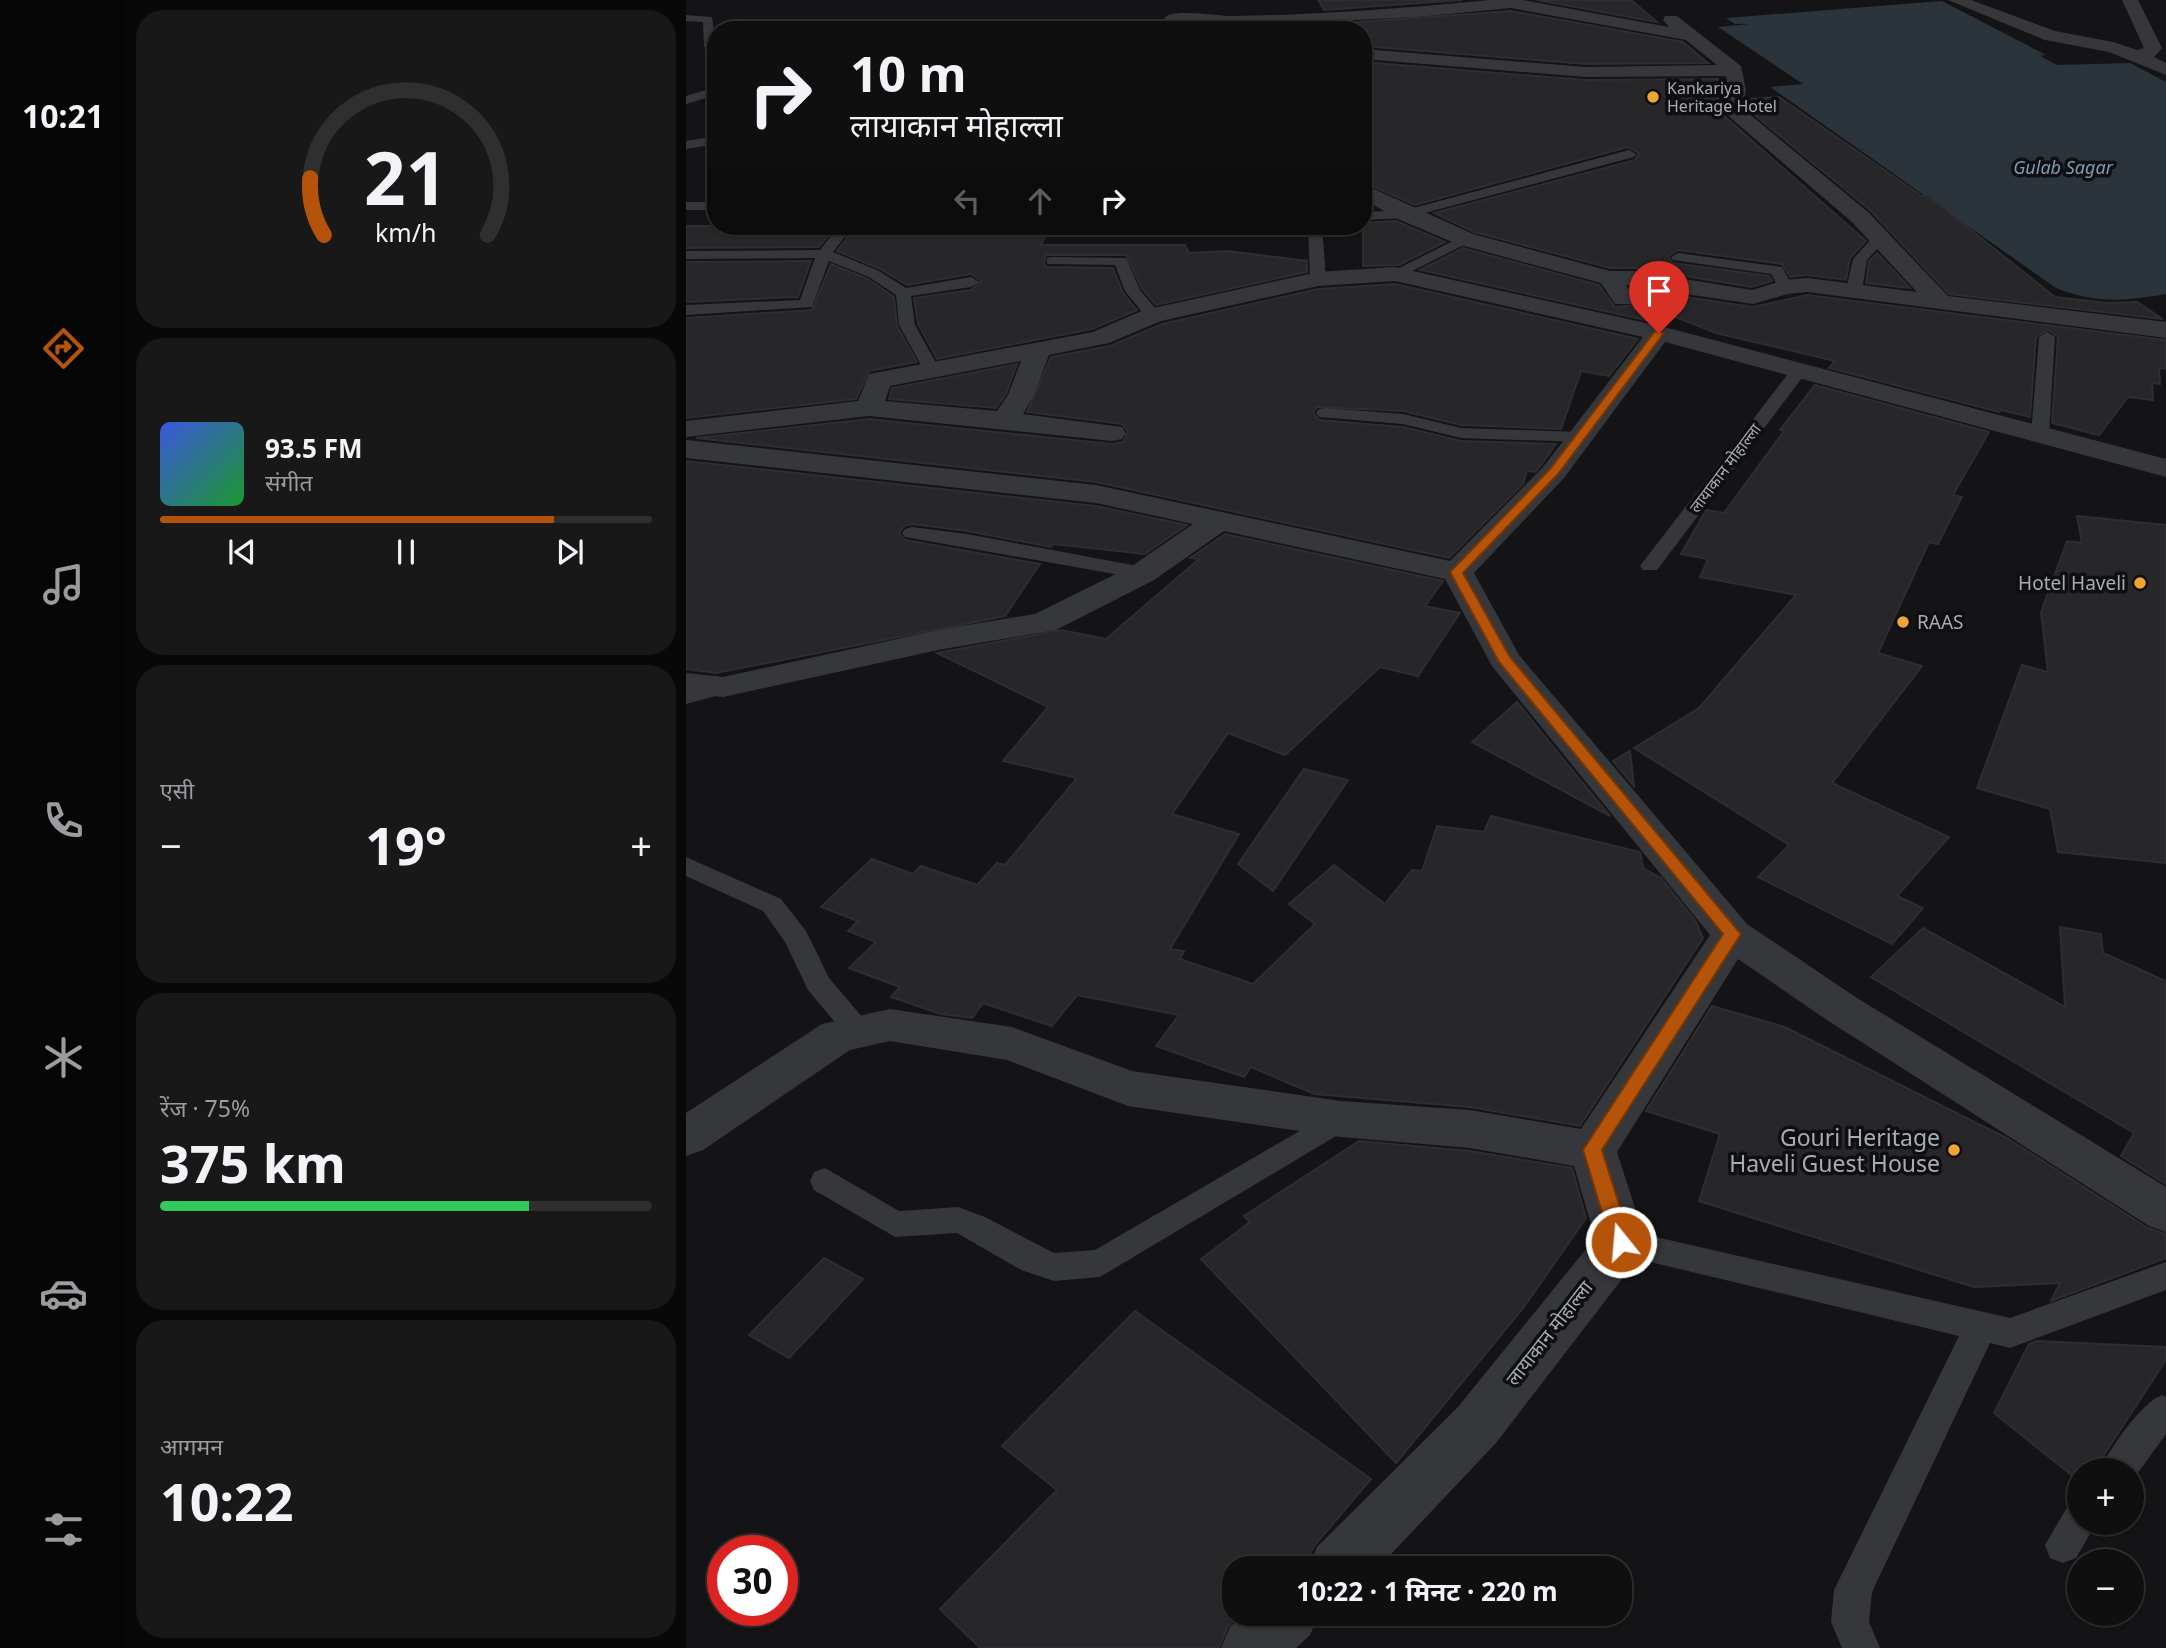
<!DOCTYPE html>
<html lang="hi">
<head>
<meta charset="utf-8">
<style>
	body { margin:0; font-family:"Noto Sans","Noto Sans Devanagari",sans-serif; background:#181819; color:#f1f3f6; height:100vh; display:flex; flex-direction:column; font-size:26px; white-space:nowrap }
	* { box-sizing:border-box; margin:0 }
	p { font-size:23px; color:#9b9c9f }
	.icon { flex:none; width:38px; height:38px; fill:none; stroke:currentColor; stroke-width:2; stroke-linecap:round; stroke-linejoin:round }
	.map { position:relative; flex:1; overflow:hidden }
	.side { display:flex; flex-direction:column; gap:10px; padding:10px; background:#080809; width:560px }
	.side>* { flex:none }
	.top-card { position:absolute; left:21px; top:21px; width:665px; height:214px; border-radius:28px; box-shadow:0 2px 5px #0004,0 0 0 2px #2f2f30; background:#0f0f10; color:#f1f3f6; overflow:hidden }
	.buttons { position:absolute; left:1381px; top:1458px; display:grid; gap:14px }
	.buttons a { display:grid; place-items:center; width:77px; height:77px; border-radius:50%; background:#0f0f10; box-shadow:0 2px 5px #0004,0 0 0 2px #2f2f30; font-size:35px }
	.speed { position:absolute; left:21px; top:1535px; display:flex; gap:14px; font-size:35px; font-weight:700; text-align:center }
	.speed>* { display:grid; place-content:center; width:91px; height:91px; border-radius:50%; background:#0f0f10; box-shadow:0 2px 5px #0004,0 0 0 2px #2f2f30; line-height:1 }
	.speed .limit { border:10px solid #d22; background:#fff; color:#111 }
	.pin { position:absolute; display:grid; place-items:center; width:60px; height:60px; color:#fff; margin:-72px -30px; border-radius:50% 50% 50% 0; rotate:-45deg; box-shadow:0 0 7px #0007 }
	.pin .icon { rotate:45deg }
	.me { position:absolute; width:77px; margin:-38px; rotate:343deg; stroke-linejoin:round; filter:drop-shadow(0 0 5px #0008) }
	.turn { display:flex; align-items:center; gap:24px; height:147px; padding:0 28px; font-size:32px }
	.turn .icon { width:91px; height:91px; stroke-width:2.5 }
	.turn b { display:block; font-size:49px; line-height:60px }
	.lanes { display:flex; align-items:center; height:66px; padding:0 28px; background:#0003; justify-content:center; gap:35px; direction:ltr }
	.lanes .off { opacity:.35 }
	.big { font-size:52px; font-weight:700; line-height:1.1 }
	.side .widget { flex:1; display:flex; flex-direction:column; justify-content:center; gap:10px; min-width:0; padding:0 24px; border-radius:28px; background:#181819 }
	.side .dial { align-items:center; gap:0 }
	.dial svg { height:182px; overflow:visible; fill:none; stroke:#2f2f30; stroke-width:7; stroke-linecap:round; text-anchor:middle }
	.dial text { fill:#f1f3f6; stroke:none }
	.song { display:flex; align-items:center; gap:21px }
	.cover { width:84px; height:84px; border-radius:10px; background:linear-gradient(135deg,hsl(230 70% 55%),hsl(130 70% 35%)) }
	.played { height:7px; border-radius:4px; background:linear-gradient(90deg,#b45309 80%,#2f2f30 80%) }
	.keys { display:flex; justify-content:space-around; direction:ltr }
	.heat { display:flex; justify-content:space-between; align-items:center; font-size:38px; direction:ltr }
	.charge { height:10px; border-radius:5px; background:linear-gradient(90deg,#34c759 75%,#2f2f30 0) }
	.trip { position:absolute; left:536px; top:1556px; width:410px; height:70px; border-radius:28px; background:#0f0f10; box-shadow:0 2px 5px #0004,0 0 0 2px #2f2f30; font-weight:700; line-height:70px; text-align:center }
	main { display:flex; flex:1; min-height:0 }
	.menu { display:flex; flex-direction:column; width:126px; justify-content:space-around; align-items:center; background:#060606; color:#9b9c9f }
	.menu .icon { width:49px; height:49px }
	.menu .on { color:#b45309 }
	.menu b { font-size:32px; color:#f1f3f6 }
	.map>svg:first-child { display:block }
	.water { fill:#2b343a }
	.building { fill:#27272a; stroke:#2e2e32; stroke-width:2 }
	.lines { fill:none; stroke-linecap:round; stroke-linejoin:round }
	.lane { fill:#35373b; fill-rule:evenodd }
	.street { fill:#35373b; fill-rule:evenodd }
	.route { fill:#b45309; stroke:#753606; stroke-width:2 }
	.poi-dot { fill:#f0a432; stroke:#0f0f11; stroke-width:2.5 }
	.labels { text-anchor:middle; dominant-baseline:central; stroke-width:7; stroke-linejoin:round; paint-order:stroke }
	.far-poi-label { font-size:16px; fill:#a6acb6; stroke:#0f0f11; text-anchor:start }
	.far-street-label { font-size:16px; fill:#a6acb6; stroke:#0f0f11 }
	.far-water-label { font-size:18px; font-style:italic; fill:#7d9cb1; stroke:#0f0f11 }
	.poi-label { font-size:19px; fill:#a6acb6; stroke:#0f0f11; text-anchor:end }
	.street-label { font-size:19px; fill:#a6acb6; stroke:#0f0f11 }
	.near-poi-label { font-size:23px; fill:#a6acb6; stroke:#0f0f11; text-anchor:end }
</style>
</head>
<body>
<main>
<nav class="menu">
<b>10:21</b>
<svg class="icon on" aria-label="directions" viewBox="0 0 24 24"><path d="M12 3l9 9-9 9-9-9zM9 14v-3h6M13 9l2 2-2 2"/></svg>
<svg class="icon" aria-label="music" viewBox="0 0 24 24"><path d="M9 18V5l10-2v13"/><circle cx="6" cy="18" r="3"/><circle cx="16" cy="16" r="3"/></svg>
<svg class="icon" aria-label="phone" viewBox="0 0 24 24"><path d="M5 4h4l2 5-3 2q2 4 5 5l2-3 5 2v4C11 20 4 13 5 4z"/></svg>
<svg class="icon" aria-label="climate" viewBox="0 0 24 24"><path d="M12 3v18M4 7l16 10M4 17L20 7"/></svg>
<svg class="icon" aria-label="car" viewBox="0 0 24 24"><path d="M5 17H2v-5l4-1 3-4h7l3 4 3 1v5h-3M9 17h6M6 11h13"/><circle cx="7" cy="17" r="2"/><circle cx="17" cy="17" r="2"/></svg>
<svg class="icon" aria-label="filters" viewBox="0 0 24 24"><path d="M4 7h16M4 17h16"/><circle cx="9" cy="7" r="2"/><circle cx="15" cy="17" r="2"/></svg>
</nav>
<section class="side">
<div class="widget dial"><svg viewBox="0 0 100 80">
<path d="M14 69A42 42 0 1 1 86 69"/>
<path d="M14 69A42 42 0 0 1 8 44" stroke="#b45309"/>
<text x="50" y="56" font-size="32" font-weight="700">21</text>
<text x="50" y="72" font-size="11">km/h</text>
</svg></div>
<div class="widget">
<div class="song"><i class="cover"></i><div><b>93.5 FM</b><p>संगीत</p></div></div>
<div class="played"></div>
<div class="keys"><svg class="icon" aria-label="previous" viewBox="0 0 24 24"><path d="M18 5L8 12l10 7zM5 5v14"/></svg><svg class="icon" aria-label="pause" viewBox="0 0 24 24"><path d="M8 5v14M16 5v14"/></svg><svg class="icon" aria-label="next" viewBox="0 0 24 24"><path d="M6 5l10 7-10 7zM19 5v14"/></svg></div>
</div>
<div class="widget"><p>एसी</p>
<div class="heat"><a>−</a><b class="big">19°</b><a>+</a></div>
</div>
<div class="widget"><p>रेंज · 75%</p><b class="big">375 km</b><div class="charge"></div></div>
<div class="widget"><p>आगमन</p><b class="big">10:22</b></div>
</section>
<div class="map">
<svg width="1480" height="1648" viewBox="0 0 1480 1648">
	<rect width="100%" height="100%" fill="#141416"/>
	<!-- water -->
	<path class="water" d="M1256,1L1360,55L1354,56L1371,65L1444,63L1480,82V294C1438,301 1411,304 1370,288L1084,87L1117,84L1032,27L1064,24H1049L1040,18Z"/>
	<!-- building -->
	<g class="building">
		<polygon points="632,0 776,0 638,10"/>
		<polygon points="851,0 945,0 971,22"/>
		<polygon points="825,11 997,42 1022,63 900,64 677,46 677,30 648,30 645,24"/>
		<polygon points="677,62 900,80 1032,79 1032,102 1036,101 1033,108 1037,115 1180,241 1164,258 1160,280 1121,275 1104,277 1096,264 992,250 982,256 987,263 1083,276 1086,281 1066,287 949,268 924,268 788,232 748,213 949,160 953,153 942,147 729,205 677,182"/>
		<polygon points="1093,97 1236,196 1242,196 1369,297 1421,303 1451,302 1477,319 1263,294 1184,210 1059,107 1061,99"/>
		<polygon points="710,221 759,242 713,265 677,266 677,223"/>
		<polygon points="0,226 150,226 133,247 0,248"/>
		<polygon points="170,226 363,226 355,245 499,245 503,253 541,251 621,261 621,272 470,305 456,289 440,255 360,255 358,264 361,267 427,268 437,293 451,310 406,329 251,359 232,324 228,298 285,290 295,281 285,274 221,285 194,269 151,251"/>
		<polygon points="777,248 913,285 929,307 949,305 952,297 946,289 1067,307 1121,295 1480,340 1480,369 1473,368 1474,384 1466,383 1467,400 1442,397 1413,435 1366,423 1372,337 1362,330 1350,337 1344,417 1315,410 1313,412 1143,368 1149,361 1030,333 977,312 968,322 734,270"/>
		<polygon points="1191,253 1224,288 1180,283 1183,261"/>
		<polygon points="125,261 112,297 0,302 0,262"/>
		<polygon points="145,264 182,279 208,297 211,326 231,362 183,371 170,399 0,418 0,318 126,310"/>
		<polygon points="709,284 952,339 923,376 895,371 875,429 775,425 717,411 631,407 627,413 633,420 717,427 775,441 870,444 856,464 849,472 841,471 837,484 763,558 410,482 10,438 183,419 426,444 437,442 442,432 436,424 341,412 365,357 424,346 476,324 632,289"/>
		<polygon points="331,364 320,394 310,408 203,399 206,388"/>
		<polygon points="1129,385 1303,432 1267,495 1276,497 1252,544 1243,542 1192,653 1236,666 1146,783 1263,837 1211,896 1237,908 1206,944 1072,877 1103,845 948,748 1013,708 1110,595 1014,577 1022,559 995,554 1020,510 1038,513 1098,431 1094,430"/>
		<polygon points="0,461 410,506 501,525 459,554 367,544 365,547 281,531 226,524 218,526 213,533 219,540 354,564 319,616 30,673 0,669"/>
		<polygon points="1391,516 1480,525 1480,863 1372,852 1364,809 1291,788 1336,665 1362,672 1355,612 1381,541 1396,543"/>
		<polygon points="539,534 757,581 739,606 774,613 732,676 694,667 599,755 542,733 486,814 553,834 484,949 498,951 494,959 567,984 629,924 603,904 648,865 699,904 726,870 736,871 751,826 798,832 805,816 954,852 957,868 975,878 1009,920 1017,938 894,1126 784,1107 628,1094 565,1067 558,1077 470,1046 493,1015 391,995 366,1026 297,1003 286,1018 255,1014 205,997 214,987 163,968 190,942 162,931 172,921 135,907 186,859 227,874 235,866 291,885 311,863 319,865 391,778 317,761 362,707 251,653 375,630 420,639 513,559 504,558"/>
		<polygon points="831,702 895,781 924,816 786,742"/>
		<polygon points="944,751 948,786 927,761"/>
		<polygon points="618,769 662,780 587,891 552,864"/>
		<polygon points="1374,927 1415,934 1417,953 1480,981 1480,1184 1435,1156 1448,1133 1185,977 1237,928 1379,1007"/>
		<polygon points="1026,1006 1099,1027 1321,1138 1462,1228 1480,1234 1480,1258 1365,1301 1374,1283 1288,1287 1013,1201 1034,1134 960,1111"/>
		<polygon points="673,1141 784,1151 886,1168 900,1218 838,1307 710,1463 515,1259 564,1222 558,1216"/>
		<polygon points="138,1258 177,1279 103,1358 63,1335"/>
		<polygon points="449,1311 685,1479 629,1545 615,1568 548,1568 548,1614 555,1614 542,1626 533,1648 294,1648 254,1609 371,1490 316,1446"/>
		<polygon points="1351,1341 1480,1347 1480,1360 1408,1470 1393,1470 1393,1481 1308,1413 1343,1344"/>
	</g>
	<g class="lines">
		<!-- lane -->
		<g class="lane">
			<polygon points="0,15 26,17 30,48 18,47 17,22 0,21"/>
			<polygon points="30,87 30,95 0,104 0,96"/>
			<polygon points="30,136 30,144 0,149 0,141"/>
			<polygon points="943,150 950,154 948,157 720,218 677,220 677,212 720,210"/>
			<rect x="0" y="202" width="30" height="8"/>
			<polygon points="153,226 167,226 147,252 193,271 220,288 285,277 293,282 285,287 225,296 229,325 254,370 252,374 240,374 213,325 210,295 183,277 143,261 126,307 0,315 0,305 114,300 129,258 0,259 0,251 134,250"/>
			<polygon points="622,226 636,226 640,279 632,284 624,279"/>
			<polygon points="1194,234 1201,238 1181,260 1176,290 1168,295 1163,293 1160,290 1167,259 1189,235"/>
			<polygon points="779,235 784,236 784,242 714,277 704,277 701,274"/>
			<polygon points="992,253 1096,267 1107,287 1104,290 1094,290 1085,274 987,260 985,257"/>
			<polygon points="366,257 440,258 454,290 475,315 473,318 461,318 439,291 429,265 361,264 361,258"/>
			<polygon points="1361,332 1369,337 1363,434 1354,439 1345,434 1353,337"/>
			<polygon points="1114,365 1122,370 971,570 957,570 954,566 957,562 1108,366"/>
			<polygon points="639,408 717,414 775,428 894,432 903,437 894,442 775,438 717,424 633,417 630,413 633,409"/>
			<polygon points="226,527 281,534 457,567 467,573 457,579 219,537 216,533 219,529"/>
			<polygon points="37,680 48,687 45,692 0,704 0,690"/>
			<polygon points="0,857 95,899 120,931 143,978 183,1025 187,1032 183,1039 173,1043 163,1039 122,990 99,942 77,911 0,876"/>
			<polygon points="655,1107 665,1111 670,1119 665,1127 414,1277 368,1281 335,1270 271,1233 209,1237 128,1190 124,1181 128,1172 139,1168 213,1211 272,1207 299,1217 368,1253 409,1250"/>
			<polygon points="935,1229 1324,1318 1480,1262 1480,1290 1324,1348 1304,1343 1186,1592 1183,1622 1194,1648 1156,1648 1145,1622 1148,1590 1273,1336 935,1255 924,1251 919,1242 924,1233"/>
			<path d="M1476,1395L1480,1397V1434L1446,1481V1470H1414C1424,1448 1455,1403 1476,1395Z"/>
			<polygon points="1393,1504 1393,1522 1411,1522 1390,1558 1377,1563 1364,1558 1359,1545 1380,1509"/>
		</g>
		<!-- street -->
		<g class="street">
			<path d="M805,0H836L983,27L977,20L979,16H991L1055,66L1060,90L1056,108L1182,212L1262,296L1480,322V338L1121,292L1102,294L1067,304L940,285L950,299L947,304H929L915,283L771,244L712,219L677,199V184L787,234L924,271H949L1066,290L1099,280L1121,278L1231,292L1166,222L1039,113L1036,109L1042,90L1040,76L900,77L677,59V49L900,67L1031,65L1000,40L825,8L731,17L544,26L486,23L478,18C487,8 530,16 546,16C632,15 719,8 805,0Z"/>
			<polygon points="1262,0 1285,0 1369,31 1427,42 1451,50 1458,48 1436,0 1452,0 1476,48 1468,57 1480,63 1480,75 1423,52 1359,40"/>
			<path d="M709,267L982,328L1480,459V477L979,342L878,478L788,573L833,655L1061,924L1171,998L1480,1187V1232L1463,1226L1141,1020L1052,959L931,1152L960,1242L953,1257L810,1443L692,1568H623L631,1547L772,1407L909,1238L888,1166L784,1148L655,1137L442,1106L321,1060L204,1041L164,1050L17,1150L0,1156V1113L136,1024L204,1009L326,1027L446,1071L655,1101L784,1110L895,1129L1024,935L806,666L759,579L538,531L468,580L370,630L257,649L37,697L0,693V673L37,677L257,629L349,614L446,566L507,524L410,503L0,458V440L410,485L764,561L858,466L957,337L709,281L632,286L475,321L423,343L363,355L348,395L337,414L436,427L440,433L436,439L426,441L183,416L0,437V421L172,401L183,374L407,332L458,310L632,272ZM335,361L322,395L311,411L199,401L204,386Z"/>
			<polygon points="558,1614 633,1614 624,1635 610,1648 535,1648 544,1627"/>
		</g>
	</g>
	<!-- route -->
	<polygon class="route" points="969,331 978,333 872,474 777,573 824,657 1055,934 916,1150 945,1242 942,1248 935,1251 928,1248 925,1242 897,1150 1037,934 813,662 764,572 864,469"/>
	<!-- markers -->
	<g class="poi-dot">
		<circle cx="967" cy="97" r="7"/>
		<circle cx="1454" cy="583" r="7"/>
		<circle cx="1217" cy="622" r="7"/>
		<circle cx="1268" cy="1150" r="7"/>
	</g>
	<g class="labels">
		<!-- far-poi labels -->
		<g class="far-poi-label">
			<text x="981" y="88">Kankariya<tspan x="981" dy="18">Heritage Hotel</tspan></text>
		</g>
		<!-- far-street labels -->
		<g class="far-street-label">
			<text transform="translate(1039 468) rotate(-53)">लायाकान मोहाल्ला</text>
		</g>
		<!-- far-water labels -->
		<g class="far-water-label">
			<text x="1377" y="167">Gulab Sagar</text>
		</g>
		<!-- poi labels -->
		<g class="poi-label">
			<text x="1440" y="583">Hotel Haveli</text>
			<text x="1231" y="622" text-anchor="start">RAAS</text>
		</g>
		<!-- street labels -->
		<g class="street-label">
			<text transform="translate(863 1333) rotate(-52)">लायाकान मोहाल्ला</text>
		</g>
		<!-- near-poi labels -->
		<g class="near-poi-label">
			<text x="1254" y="1137">Gouri Heritage<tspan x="1254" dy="26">Haveli Guest House</tspan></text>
		</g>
	</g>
</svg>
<div class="buttons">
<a>+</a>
<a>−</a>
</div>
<div class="speed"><div class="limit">30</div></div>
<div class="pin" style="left:973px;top:333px;background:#d93025"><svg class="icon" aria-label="arrive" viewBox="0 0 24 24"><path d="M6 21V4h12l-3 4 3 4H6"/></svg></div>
<svg class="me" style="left:935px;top:1242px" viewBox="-20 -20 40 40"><circle r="17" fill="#b45309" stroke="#fff" stroke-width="3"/><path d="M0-11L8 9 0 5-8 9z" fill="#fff"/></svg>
<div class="trip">10:22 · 1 मिनट · 220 m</div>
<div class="top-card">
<div class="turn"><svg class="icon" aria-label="right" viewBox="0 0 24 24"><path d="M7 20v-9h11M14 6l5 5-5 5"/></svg><div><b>10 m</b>लायाकान मोहाल्ला</div></div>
<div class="lanes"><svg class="icon off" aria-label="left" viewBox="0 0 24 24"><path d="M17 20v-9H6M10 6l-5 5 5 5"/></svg><svg class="icon off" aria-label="ahead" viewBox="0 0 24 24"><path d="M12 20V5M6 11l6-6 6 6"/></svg><svg class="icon" aria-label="right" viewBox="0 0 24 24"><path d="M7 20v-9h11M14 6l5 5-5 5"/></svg></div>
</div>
</div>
</main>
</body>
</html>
